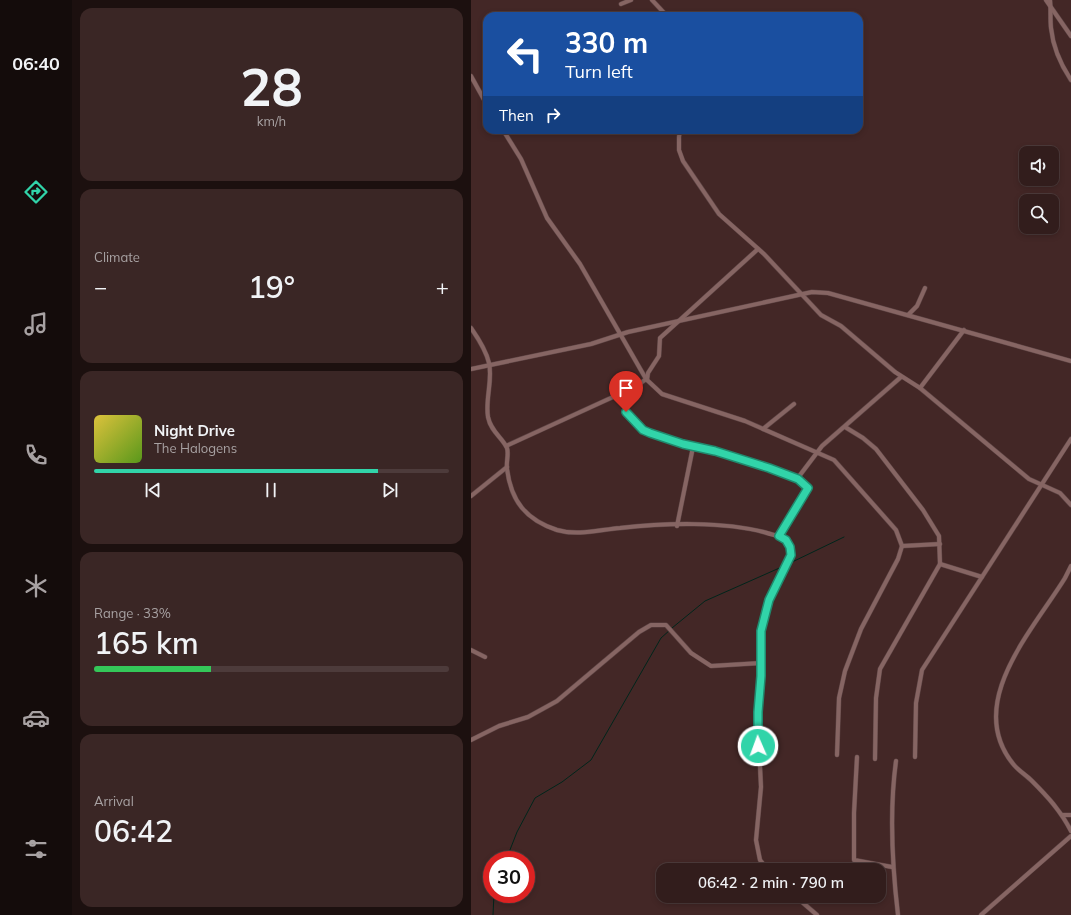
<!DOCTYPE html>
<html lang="en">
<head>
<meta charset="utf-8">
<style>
	body { margin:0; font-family:Mulish,sans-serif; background:#3a2625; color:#f1f3f6; height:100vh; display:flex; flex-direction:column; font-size:15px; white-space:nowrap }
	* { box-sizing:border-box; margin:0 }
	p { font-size:13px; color:#a8a2a3 }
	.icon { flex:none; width:22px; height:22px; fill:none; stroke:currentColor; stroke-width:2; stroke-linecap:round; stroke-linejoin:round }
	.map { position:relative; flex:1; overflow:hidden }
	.details { display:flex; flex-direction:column; gap:8px; padding:8px; background:#1c100f; width:399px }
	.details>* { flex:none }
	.top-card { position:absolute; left:12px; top:12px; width:380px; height:122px; border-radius:12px; box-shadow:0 2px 6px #0003,0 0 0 1px #4d3b3b; background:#1a4fa0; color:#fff; overflow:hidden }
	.tools { position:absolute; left:548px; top:146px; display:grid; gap:8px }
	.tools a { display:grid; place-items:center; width:40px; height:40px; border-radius:8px; background:#321d1c; box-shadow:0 2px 6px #0003,0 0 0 1px #4d3b3b; font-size:20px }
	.speed { position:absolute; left:12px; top:851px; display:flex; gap:8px; font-size:20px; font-weight:700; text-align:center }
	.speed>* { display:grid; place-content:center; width:52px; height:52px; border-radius:50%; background:#321d1c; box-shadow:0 2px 6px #0003,0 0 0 1px #4d3b3b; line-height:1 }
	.speed .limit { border:6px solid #d22; background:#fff; color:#111 }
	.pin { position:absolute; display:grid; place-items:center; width:34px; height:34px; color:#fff; margin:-41px -17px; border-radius:50% 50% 50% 0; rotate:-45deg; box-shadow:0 0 4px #0007 }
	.pin .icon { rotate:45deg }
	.me { position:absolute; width:44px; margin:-22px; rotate:358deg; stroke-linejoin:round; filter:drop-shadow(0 0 3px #0008) }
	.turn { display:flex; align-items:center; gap:14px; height:84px; padding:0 16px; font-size:18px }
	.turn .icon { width:52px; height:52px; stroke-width:2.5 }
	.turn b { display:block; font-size:28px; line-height:34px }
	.then { display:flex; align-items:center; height:38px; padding:0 16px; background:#0003; gap:8px; font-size:15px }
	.big { font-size:30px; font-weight:600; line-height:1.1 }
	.details .widget { flex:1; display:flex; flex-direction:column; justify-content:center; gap:6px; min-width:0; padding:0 14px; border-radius:12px; background:#3a2625 }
	.details .dial { align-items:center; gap:0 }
	.dial b { font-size:52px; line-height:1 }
	.song { display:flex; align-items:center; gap:12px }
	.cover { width:48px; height:48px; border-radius:6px; background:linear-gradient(135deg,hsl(50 70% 55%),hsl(90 70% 35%)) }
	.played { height:4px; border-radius:2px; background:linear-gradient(90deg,#31d4a9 80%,#4d3b3b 80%) }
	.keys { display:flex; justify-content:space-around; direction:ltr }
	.heat { display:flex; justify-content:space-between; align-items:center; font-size:22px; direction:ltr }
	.charge { height:6px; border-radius:3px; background:linear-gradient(90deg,#34c759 33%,#4d3b3b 0) }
	.trip { position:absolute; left:185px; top:863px; width:230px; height:40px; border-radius:12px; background:#321d1c; box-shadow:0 2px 6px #0003,0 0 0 1px #4d3b3b; font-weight:600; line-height:40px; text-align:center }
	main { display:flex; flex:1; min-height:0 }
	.tab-bar { display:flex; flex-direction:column; width:72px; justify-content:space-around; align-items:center; background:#140c0b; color:#a8a2a3 }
	.tab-bar .icon { width:28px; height:28px }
	.tab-bar .active { color:#31d4a9 }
	.tab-bar b { font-size:18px; color:#f1f3f6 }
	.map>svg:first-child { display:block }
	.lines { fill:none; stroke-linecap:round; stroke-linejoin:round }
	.stream { stroke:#00251b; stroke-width:1 }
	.minor-casing { stroke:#5e4545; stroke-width:5 }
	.minor { stroke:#866563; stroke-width:4 }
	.route-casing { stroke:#208a6e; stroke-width:10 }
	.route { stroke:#31d4a9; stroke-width:7 }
</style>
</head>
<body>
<main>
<nav class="tab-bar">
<b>06:40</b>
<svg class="icon active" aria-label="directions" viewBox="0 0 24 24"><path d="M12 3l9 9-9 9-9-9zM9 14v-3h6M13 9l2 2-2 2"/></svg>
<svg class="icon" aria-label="music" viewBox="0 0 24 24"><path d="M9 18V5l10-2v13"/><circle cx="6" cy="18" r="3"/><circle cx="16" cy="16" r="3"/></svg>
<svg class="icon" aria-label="phone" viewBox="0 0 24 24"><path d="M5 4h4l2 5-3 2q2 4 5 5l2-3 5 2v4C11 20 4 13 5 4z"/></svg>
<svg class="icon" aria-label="climate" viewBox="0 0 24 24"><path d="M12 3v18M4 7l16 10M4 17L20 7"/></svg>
<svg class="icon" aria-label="car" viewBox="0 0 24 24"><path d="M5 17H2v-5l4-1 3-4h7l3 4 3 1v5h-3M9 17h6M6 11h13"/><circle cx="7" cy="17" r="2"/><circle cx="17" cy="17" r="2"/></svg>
<svg class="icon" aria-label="filters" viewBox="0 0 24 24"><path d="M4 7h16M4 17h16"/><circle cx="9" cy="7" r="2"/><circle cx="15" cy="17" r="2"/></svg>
</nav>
<section class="details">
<div class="widget dial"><b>28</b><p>km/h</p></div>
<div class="widget"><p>Climate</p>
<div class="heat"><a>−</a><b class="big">19°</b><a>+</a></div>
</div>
<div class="widget">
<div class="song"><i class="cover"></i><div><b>Night Drive</b><p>The Halogens</p></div></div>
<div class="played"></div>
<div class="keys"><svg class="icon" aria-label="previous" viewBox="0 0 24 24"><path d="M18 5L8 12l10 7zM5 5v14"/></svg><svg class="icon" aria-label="pause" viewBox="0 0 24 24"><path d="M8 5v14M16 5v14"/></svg><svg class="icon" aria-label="next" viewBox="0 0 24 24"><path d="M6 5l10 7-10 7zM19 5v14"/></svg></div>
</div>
<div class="widget"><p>Range · 33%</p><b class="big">165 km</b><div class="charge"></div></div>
<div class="widget"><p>Arrival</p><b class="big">06:42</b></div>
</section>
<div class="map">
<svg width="600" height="915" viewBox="0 0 600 915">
	<rect width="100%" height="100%" fill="#432726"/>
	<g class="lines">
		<!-- stream -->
		<g class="stream">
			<polyline points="317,564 373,537"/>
			<polyline points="201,628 234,601 313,566"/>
			<polyline points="35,860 46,832 64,798 91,782 120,760 190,638 199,630"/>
			<polyline points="22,915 23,894"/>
		</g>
		<!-- minor casing -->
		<g class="minor-casing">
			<g id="minor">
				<polyline points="181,0 196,16"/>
				<polyline points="575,0 600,36"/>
				<path d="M579,0C580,9 579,19 580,28C582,47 590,65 600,80"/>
				<polyline points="150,4 160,0"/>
				<polyline points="0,76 16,105"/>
				<polyline points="32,130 50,159 76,218 109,264 175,379"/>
				<polyline points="209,130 208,137 208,150 212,161 248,214 293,254 350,315 370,326 424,372 449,388 558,479 589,493 600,505"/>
				<polyline points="437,315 446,306 454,288"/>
				<path d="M0,328C7,338 15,350 18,363C22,380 14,399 17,417C20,432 31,437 36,448C38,454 35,462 36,469C40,501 55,520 86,530C107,536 127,530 149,528C193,523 254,521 296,533C302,535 311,536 316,541C319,545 319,550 319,555L299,600L290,631V676L287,724L290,787L285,840L289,860L297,870"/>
				<polyline points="0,369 120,344 157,332 341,292 357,293 600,361"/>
				<polyline points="176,380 177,373 188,356 189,338 287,249"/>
				<polyline points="449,388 493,330"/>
				<polyline points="145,395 164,422 179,433 212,445 243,451 298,467 327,479"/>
				<polyline points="374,427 392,438 405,449 452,510 468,536 469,564 409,669 405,698 404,759"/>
				<polyline points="292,429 323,404"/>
				<polyline points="35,446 166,386 175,379 191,394 274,421 363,460 425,530 431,546 427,559 390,629 374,671 368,698 366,755"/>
				<polyline points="0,496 36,467"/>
				<polyline points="206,526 222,447"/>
				<polyline points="308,536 336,490 336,487 326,479 351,446 430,377"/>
				<polyline points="431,546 469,544"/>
				<polyline points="469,564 511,577"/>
				<path d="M600,566L594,578C562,630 492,704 543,765C548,771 555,775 561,781C576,796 590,811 600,831"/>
				<polyline points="0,650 14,657"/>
				<polyline points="0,740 28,726 57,717 86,701 168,632 180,625 195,625 220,653 240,666 290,663"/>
				<polyline points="386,757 383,813 383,860 421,867"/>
				<polyline points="444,757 445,703 451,670 600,439"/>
				<path d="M425,761C418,812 421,864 427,915"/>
				<polyline points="592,815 600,815"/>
				<polyline points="324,896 346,915"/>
				<polyline points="510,915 600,836"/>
			</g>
		</g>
		<!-- minor -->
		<use href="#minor" class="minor"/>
	</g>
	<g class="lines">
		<!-- route casing -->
		<g class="route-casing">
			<polyline id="route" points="155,412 172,430 179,433 212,444 244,451 298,468 327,479 337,488 308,536 315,540 319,547 320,555 298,600 290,631 290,676 287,712 287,746"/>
		</g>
		<!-- route -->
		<use href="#route" class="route"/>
	</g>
</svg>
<div class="tools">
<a><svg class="icon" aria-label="sound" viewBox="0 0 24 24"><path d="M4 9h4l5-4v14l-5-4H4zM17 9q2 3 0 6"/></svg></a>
<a><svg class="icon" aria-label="search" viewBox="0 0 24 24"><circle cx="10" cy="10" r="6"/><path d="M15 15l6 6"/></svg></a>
</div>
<div class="speed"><div class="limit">30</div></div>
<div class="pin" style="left:155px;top:412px;background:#d93025"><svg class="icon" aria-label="arrive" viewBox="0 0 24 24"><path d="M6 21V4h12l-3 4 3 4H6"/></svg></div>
<svg class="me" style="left:287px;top:746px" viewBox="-20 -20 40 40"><circle r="17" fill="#31d4a9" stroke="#fff" stroke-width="3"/><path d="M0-11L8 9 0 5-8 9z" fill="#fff"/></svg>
<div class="trip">06:42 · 2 min · 790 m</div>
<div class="top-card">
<div class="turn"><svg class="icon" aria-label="left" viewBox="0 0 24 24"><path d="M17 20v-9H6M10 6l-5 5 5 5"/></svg><div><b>330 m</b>Turn left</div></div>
<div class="then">Then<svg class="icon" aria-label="right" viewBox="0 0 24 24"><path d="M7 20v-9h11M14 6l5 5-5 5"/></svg></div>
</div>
</div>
</main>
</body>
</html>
